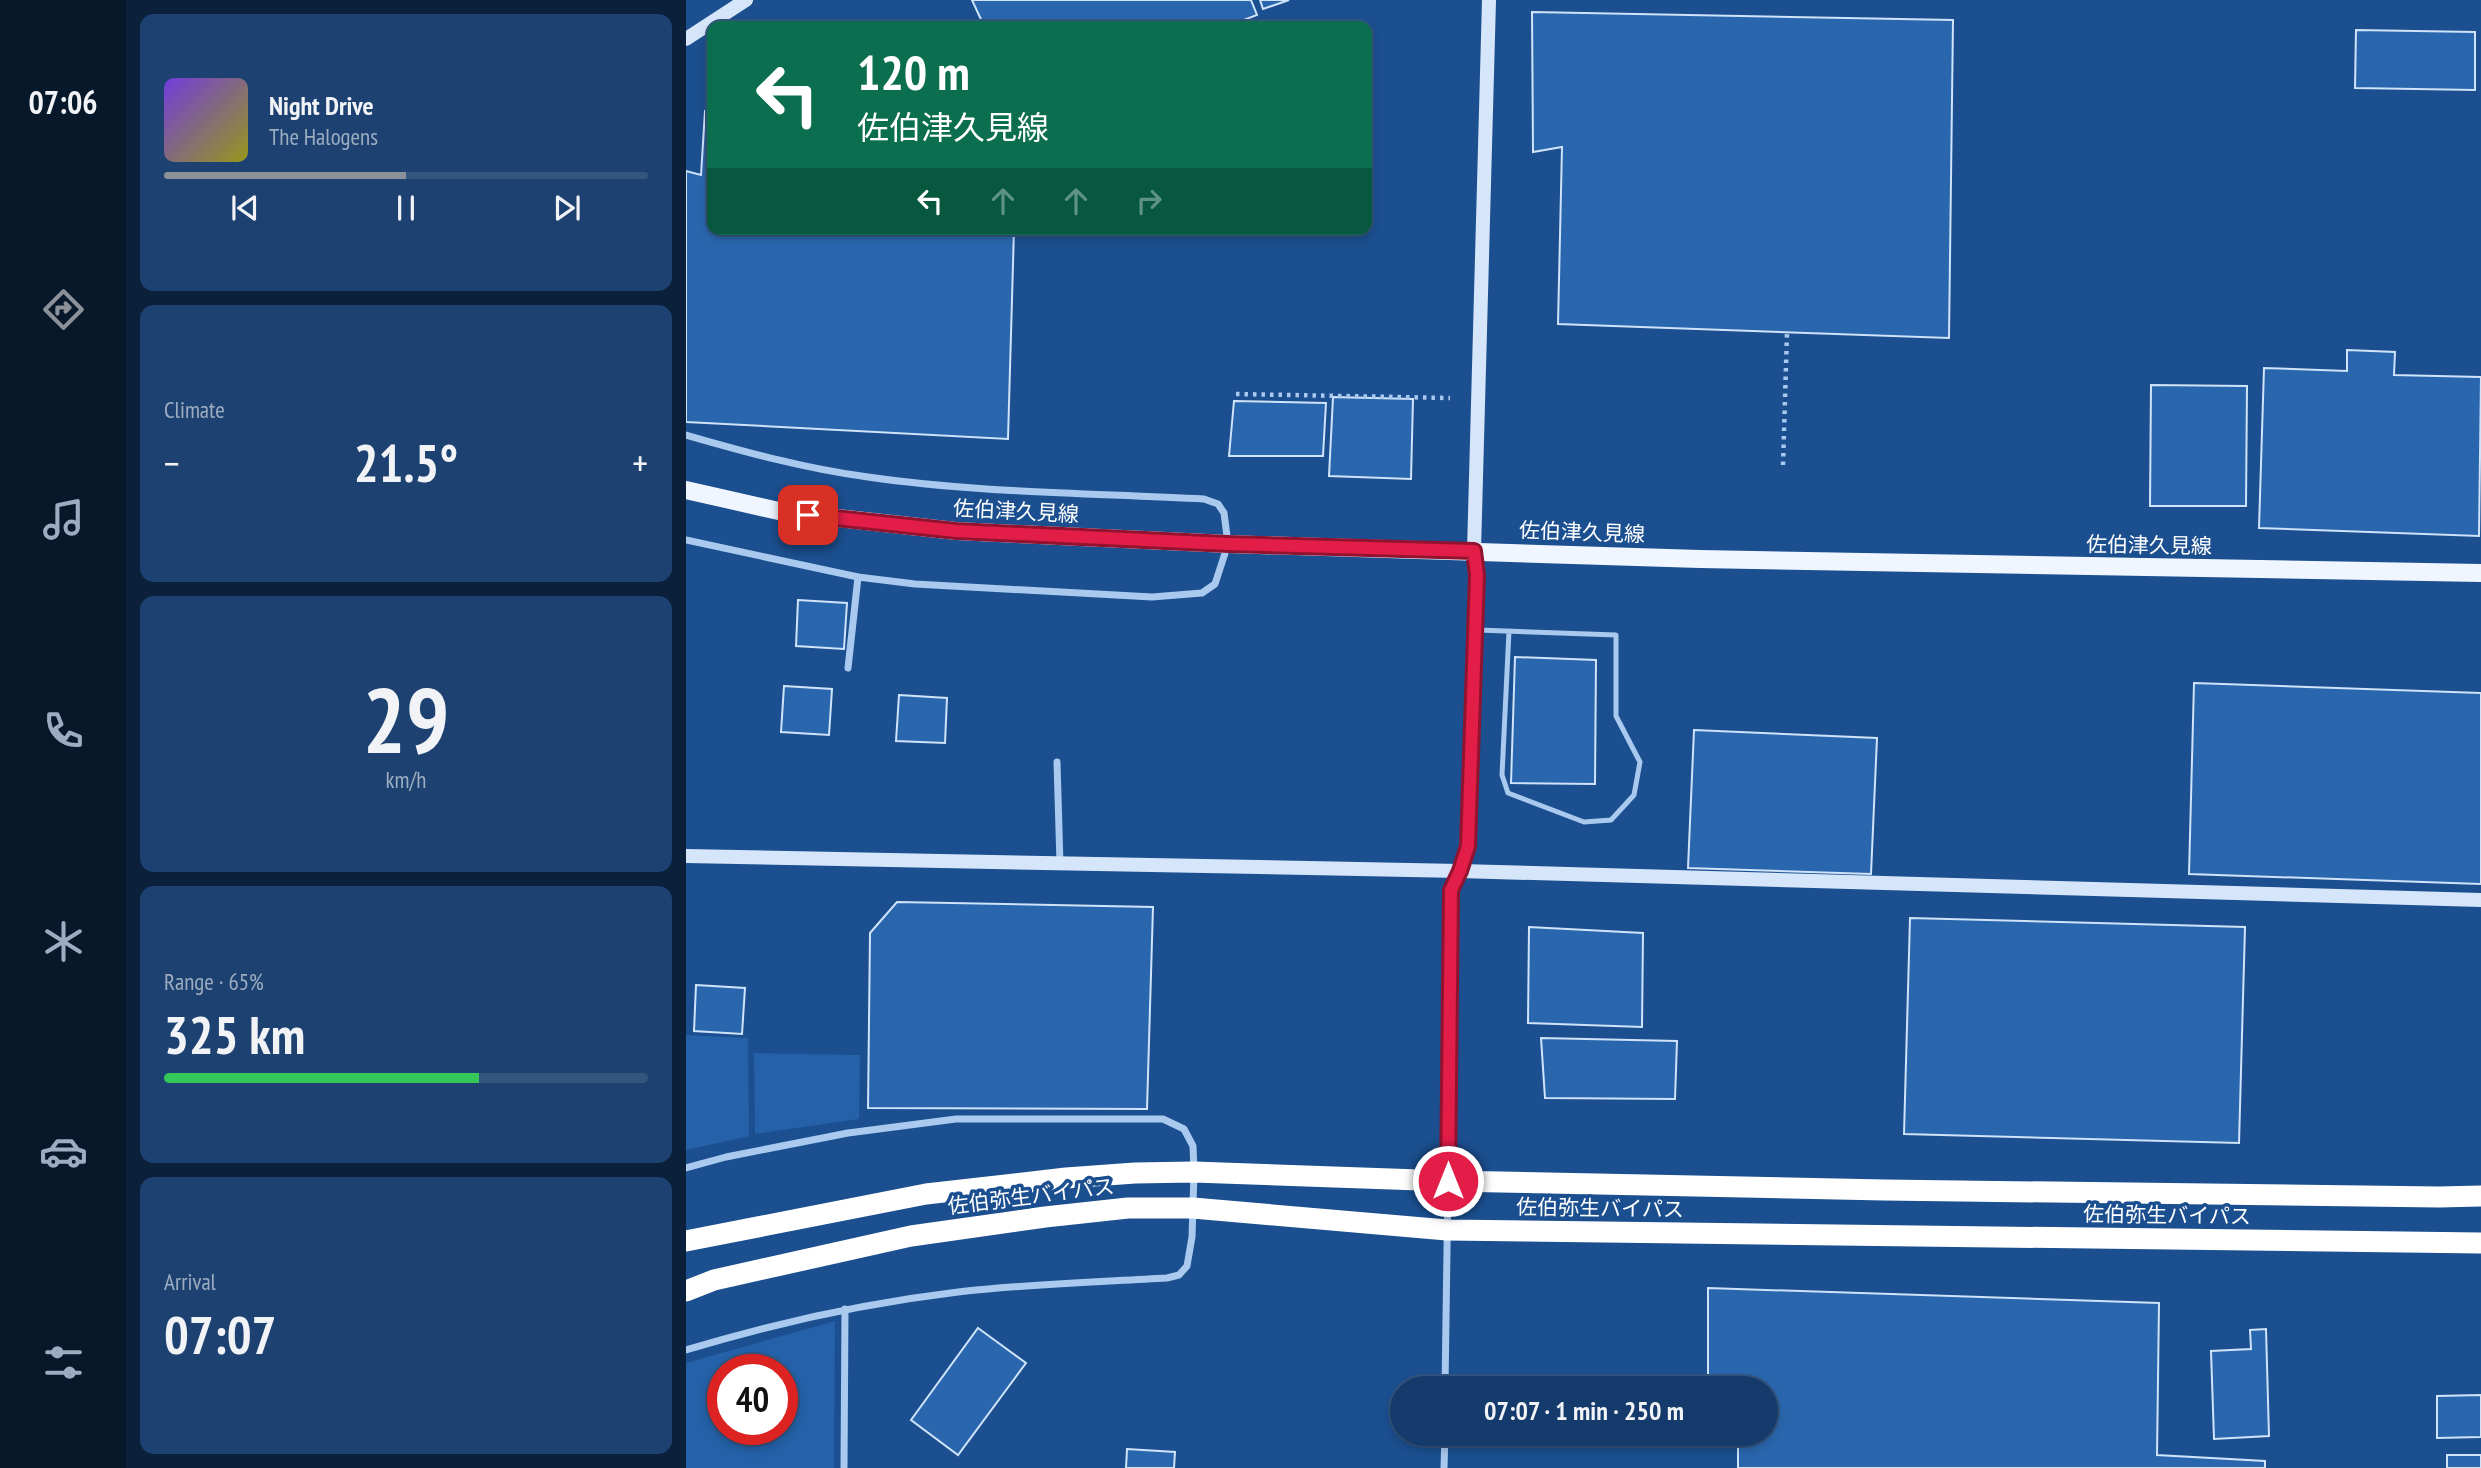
<!DOCTYPE html>
<html lang="en">
<head>
<meta charset="utf-8">
<style>
	body { margin:0; font-family:"PT Sans Narrow","Noto Sans JP",sans-serif; background:#1d4271; color:#f1f3f6; height:100vh; display:flex; flex-direction:column; font-size:26px; white-space:nowrap }
	* { box-sizing:border-box; margin:0 }
	p { font-size:23px; color:#9dadc1 }
	.icon { flex:none; width:38px; height:38px; fill:none; stroke:currentColor; stroke-width:2; stroke-linecap:round; stroke-linejoin:round }
	.map { position:relative; flex:1; overflow:hidden }
	.side { display:flex; flex-direction:column; gap:14px; padding:14px; background:#0b203b; width:560px }
	.side>* { flex:none }
	.top-card { position:absolute; left:21px; top:21px; width:665px; height:214px; border-radius:14px; box-shadow:0 4px 10px #0003,0 0 0 2px #33557e; background:#0b6e4f; color:#fff; overflow:hidden }
	.speed { position:absolute; left:21px; top:1354px; display:flex; gap:14px; font-size:35px; font-weight:700; text-align:center }
	.speed>* { display:grid; place-content:center; width:91px; height:91px; border-radius:50%; background:#143b6b; box-shadow:0 4px 10px #0003,0 0 0 2px #33557e; line-height:1 }
	.speed .limit { border:10px solid #d22; background:#fff; color:#111 }
	.pin { position:absolute; display:grid; place-items:center; width:60px; height:60px; color:#fff; margin:-30px; border-radius:14px; box-shadow:0 4px 10px #0006 }
	.me { position:absolute; width:77px; margin:-38px; rotate:0deg; stroke-linejoin:round; filter:drop-shadow(0 0 5px #0008) }
	.turn { display:flex; align-items:center; gap:24px; height:147px; padding:0 35px; font-size:32px }
	.turn .icon { width:91px; height:91px; stroke-width:2.5 }
	.turn b { display:block; font-size:49px; line-height:60px }
	.lanes { display:flex; align-items:center; height:66px; padding:0 35px; background:#0003; justify-content:center; gap:35px; direction:ltr }
	.lanes .off { opacity:.35 }
	.big { font-size:52px; font-weight:700; line-height:1.1 }
	.side .card { flex:1; display:flex; flex-direction:column; justify-content:center; gap:10px; min-width:0; padding:0 24px; border-radius:14px; background:#1d4271 }
	.side .dial { align-items:center; gap:0 }
	.dial b { font-size:91px; line-height:1 }
	.song { display:flex; align-items:center; gap:21px }
	.cover { width:84px; height:84px; border-radius:10px; background:linear-gradient(135deg,hsl(260 70% 55%),hsl(60 70% 35%)) }
	.played { height:7px; border-radius:4px; background:linear-gradient(90deg,#8c9099 50%,#33557e 50%) }
	.keys { display:flex; justify-content:space-around; direction:ltr }
	.heat { display:flex; justify-content:space-between; align-items:center; font-size:38px; direction:ltr }
	.charge { height:10px; border-radius:5px; background:linear-gradient(90deg,#34c759 65%,#33557e 0) }
	.trip { position:absolute; left:704px; top:1376px; width:388px; height:70px; border-radius:35px; background:#143b6b; box-shadow:0 4px 10px #0003,0 0 0 2px #33557e; font-weight:700; line-height:70px; text-align:center }
	main { display:flex; flex:1; min-height:0 }
	.tabs { display:flex; flex-direction:column; width:126px; justify-content:space-around; align-items:center; background:#08182b; color:#9dadc1 }
	.tabs .icon { width:49px; height:49px }
	.tabs .selected { color:#8c9099 }
	.tabs b { font-size:32px; color:#f1f3f6 }
	.map>svg:first-child { display:block }
	.green { fill:#2461a8; fill-rule:evenodd }
	.building { fill:#2a66ad; stroke:#cfe3fa; stroke-width:2 }
	.lines { fill:none; stroke-linecap:round; stroke-linejoin:round }
	.path { stroke:#a9c9ee; stroke-width:4.5; stroke-dasharray:3.5 5; stroke-linecap:butt }
	.lane { stroke:#a9c9ee; stroke-width:5 }
	.street { stroke:#a9c9ee; stroke-width:7 }
	.secondary { stroke:#d6e6fa; stroke-width:14 }
	.primary { stroke:#f0f6ff; stroke-width:18 }
	.highway { stroke:#fff; stroke-width:21 }
	.route-casing { stroke:#92132f; stroke-width:18 }
	.route { stroke:#e11d48; stroke-width:12 }
	.labels { text-anchor:middle; dominant-baseline:central; stroke-width:7; stroke-linejoin:round; paint-order:stroke }
	.street-label { font-size:21px; fill:#fff; stroke:#1b4f8f }
</style>
</head>
<body>
<main>
<nav class="tabs">
<b>07:06</b>
<svg class="icon selected" aria-label="directions" viewBox="0 0 24 24"><path d="M12 3l9 9-9 9-9-9zM9 14v-3h6M13 9l2 2-2 2"/></svg>
<svg class="icon" aria-label="music" viewBox="0 0 24 24"><path d="M9 18V5l10-2v13"/><circle cx="6" cy="18" r="3"/><circle cx="16" cy="16" r="3"/></svg>
<svg class="icon" aria-label="phone" viewBox="0 0 24 24"><path d="M5 4h4l2 5-3 2q2 4 5 5l2-3 5 2v4C11 20 4 13 5 4z"/></svg>
<svg class="icon" aria-label="climate" viewBox="0 0 24 24"><path d="M12 3v18M4 7l16 10M4 17L20 7"/></svg>
<svg class="icon" aria-label="car" viewBox="0 0 24 24"><path d="M5 17H2v-5l4-1 3-4h7l3 4 3 1v5h-3M9 17h6M6 11h13"/><circle cx="7" cy="17" r="2"/><circle cx="17" cy="17" r="2"/></svg>
<svg class="icon" aria-label="filters" viewBox="0 0 24 24"><path d="M4 7h16M4 17h16"/><circle cx="9" cy="7" r="2"/><circle cx="15" cy="17" r="2"/></svg>
</nav>
<section class="side">
<div class="card">
<div class="song"><i class="cover"></i><div><b>Night Drive</b><p>The Halogens</p></div></div>
<div class="played"></div>
<div class="keys"><svg class="icon" aria-label="previous" viewBox="0 0 24 24"><path d="M18 5L8 12l10 7zM5 5v14"/></svg><svg class="icon" aria-label="pause" viewBox="0 0 24 24"><path d="M8 5v14M16 5v14"/></svg><svg class="icon" aria-label="next" viewBox="0 0 24 24"><path d="M6 5l10 7-10 7zM19 5v14"/></svg></div>
</div>
<div class="card"><p>Climate</p>
<div class="heat"><a>−</a><b class="big">21.5°</b><a>+</a></div>
</div>
<div class="card dial"><b>29</b><p>km/h</p></div>
<div class="card"><p>Range · 65%</p><b class="big">325 km</b><div class="charge"></div></div>
<div class="card"><p>Arrival</p><b class="big">07:07</b></div>
</section>
<div class="map">
<svg width="1795" height="1468" viewBox="0 0 1795 1468">
	<rect width="100%" height="100%" fill="#1b4f8f"/>
	<!-- green -->
	<g class="green">
		<polygon points="0,1035 62,1038 63,1136 0,1150"/>
		<polygon points="68,1053 174,1055 173,1119 69,1134"/>
		<path d="M149,1321L148,1468H0V1363ZM96,1370V1430H37V1370Z"/>
	</g>
	<!-- building -->
	<g class="building">
		<polygon points="286,0 565,0 571,15 542,26 298,26"/>
		<polygon points="574,0 603,0 577,9"/>
		<polygon points="846,12 1267,20 1263,338 872,324 876,147 847,152"/>
		<polygon points="1670,30 1789,32 1789,90 1669,88"/>
		<polygon points="19,111 26,111 26,229 328,229 322,439 0,422 0,171 15,175"/>
		<polygon points="1661,350 1709,352 1708,375 1795,377 1793,536 1573,528 1578,368 1661,371"/>
		<polygon points="1465,385 1561,386 1560,506 1464,506"/>
		<polygon points="647,397 727,399 725,479 643,476"/>
		<polygon points="548,401 640,403 637,456 543,456"/>
		<polygon points="112,600 161,603 158,649 110,646"/>
		<polygon points="829,657 910,660 909,784 825,783"/>
		<polygon points="1508,683 1795,693 1795,884 1503,874"/>
		<polygon points="98,686 146,689 143,735 95,732"/>
		<polygon points="213,695 261,698 259,743 210,741"/>
		<polygon points="1008,730 1191,738 1185,874 1002,868"/>
		<polygon points="211,902 467,907 461,1109 182,1108 184,933"/>
		<polygon points="1224,918 1559,927 1553,1143 1218,1134"/>
		<polygon points="843,927 957,933 956,1027 842,1023"/>
		<polygon points="10,985 59,988 56,1034 8,1031"/>
		<polygon points="855,1038 991,1041 989,1099 859,1098"/>
		<polygon points="1022,1288 1473,1303 1471,1455 1579,1461 1579,1468 1052,1468 1052,1443 1022,1440 1022,1433 1080,1433 1080,1388 1022,1388"/>
		<polygon points="292,1328 340,1363 272,1455 225,1420"/>
		<polygon points="1580,1329 1583,1436 1528,1439 1525,1351 1565,1349 1564,1330"/>
		<polygon points="1795,1395 1795,1437 1751,1438 1751,1396"/>
		<polygon points="441,1449 489,1452 488,1468 440,1468"/>
		<rect x="1761" y="1455" width="34" height="13"/>
	</g>
	<g class="lines">
		<!-- path -->
		<g class="path">
			<polyline points="550,394 764,398"/>
			<polyline points="1097,465 1101,333"/>
		</g>
		<!-- lane -->
		<polyline class="lane" points="792,630 930,635 930,716 954,762 948,795 925,820 898,822 822,793 816,775 823,631"/>
		<!-- street -->
		<g class="street">
			<path d="M0,435C59,452 121,469 182,477C293,493 406,493 518,499L532,504L538,513L542,544L529,584L516,593L466,597L229,584L172,577L0,540"/>
			<polyline points="162,668 172,577"/>
			<polyline points="371,762 374,864"/>
			<path d="M0,1168L40,1157L162,1133L270,1119H477L498,1129L507,1146L508,1172L506,1237L501,1266L493,1275L481,1278C411,1282 341,1284 272,1292C180,1303 89,1323 0,1350"/>
			<polyline points="759,1388 762,1182"/>
			<polyline points="158,1468 159,1309"/>
			<polyline points="758,1468 759,1433"/>
		</g>
		<!-- secondary -->
		<g class="secondary">
			<polyline points="0,39 60,0"/>
			<polyline points="0,856 774,871 1795,900"/>
			<path d="M762,1181L765,890C776,866 782,846 783,820L791,575L788,551L803,0"/>
		</g>
		<!-- primary -->
		<polyline class="primary" points="0,490 97,512 270,531 542,544 1014,559 1795,573"/>
		<!-- highway -->
		<g class="highway">
			<polyline points="0,1241 240,1194 380,1178 449,1173 508,1172 762,1181 1198,1190 1753,1197 1795,1196"/>
			<polyline points="0,1291 28,1280 225,1236 359,1217 442,1208 507,1208 761,1230 1795,1243"/>
		</g>
	</g>
	<g class="lines">
		<!-- route casing -->
		<g class="route-casing">
			<polyline id="route" points="122,515 270,531 542,544 788,551 791,575 782,846 774,871 765,890 762,1181"/>
		</g>
		<!-- route -->
		<use href="#route" class="route"/>
	</g>
	<g class="labels">
		<!-- street labels -->
		<g class="street-label">
			<text transform="translate(330 511) rotate(3)">佐伯津久見線</text>
			<text transform="translate(896 532) rotate(2)">佐伯津久見線</text>
			<text transform="translate(1463 545) rotate(1)">佐伯津久見線</text>
			<text transform="translate(345 1196) rotate(-7)">佐伯弥生バイパス</text>
			<text transform="translate(914 1208) rotate(1)">佐伯弥生バイパス</text>
			<text transform="translate(1481 1215) rotate(1)">佐伯弥生バイパス</text>
		</g>
	</g>
</svg>
<div class="speed"><div class="limit">40</div></div>
<div class="pin" style="left:122px;top:515px;background:#d93025"><svg class="icon" aria-label="arrive" viewBox="0 0 24 24"><path d="M6 21V4h12l-3 4 3 4H6"/></svg></div>
<svg class="me" style="left:762px;top:1181px" viewBox="-20 -20 40 40"><circle r="17" fill="#e11d48" stroke="#fff" stroke-width="3"/><path d="M0-11L8 9 0 5-8 9z" fill="#fff"/></svg>
<div class="trip">07:07 · 1 min · 250 m</div>
<div class="top-card">
<div class="turn"><svg class="icon" aria-label="left" viewBox="0 0 24 24"><path d="M17 20v-9H6M10 6l-5 5 5 5"/></svg><div><b>120 m</b>佐伯津久見線</div></div>
<div class="lanes"><svg class="icon" aria-label="left" viewBox="0 0 24 24"><path d="M17 20v-9H6M10 6l-5 5 5 5"/></svg><svg class="icon off" aria-label="ahead" viewBox="0 0 24 24"><path d="M12 20V5M6 11l6-6 6 6"/></svg><svg class="icon off" aria-label="ahead" viewBox="0 0 24 24"><path d="M12 20V5M6 11l6-6 6 6"/></svg><svg class="icon off" aria-label="right" viewBox="0 0 24 24"><path d="M7 20v-9h11M14 6l5 5-5 5"/></svg></div>
</div>
</div>
</main>
</body>
</html>
